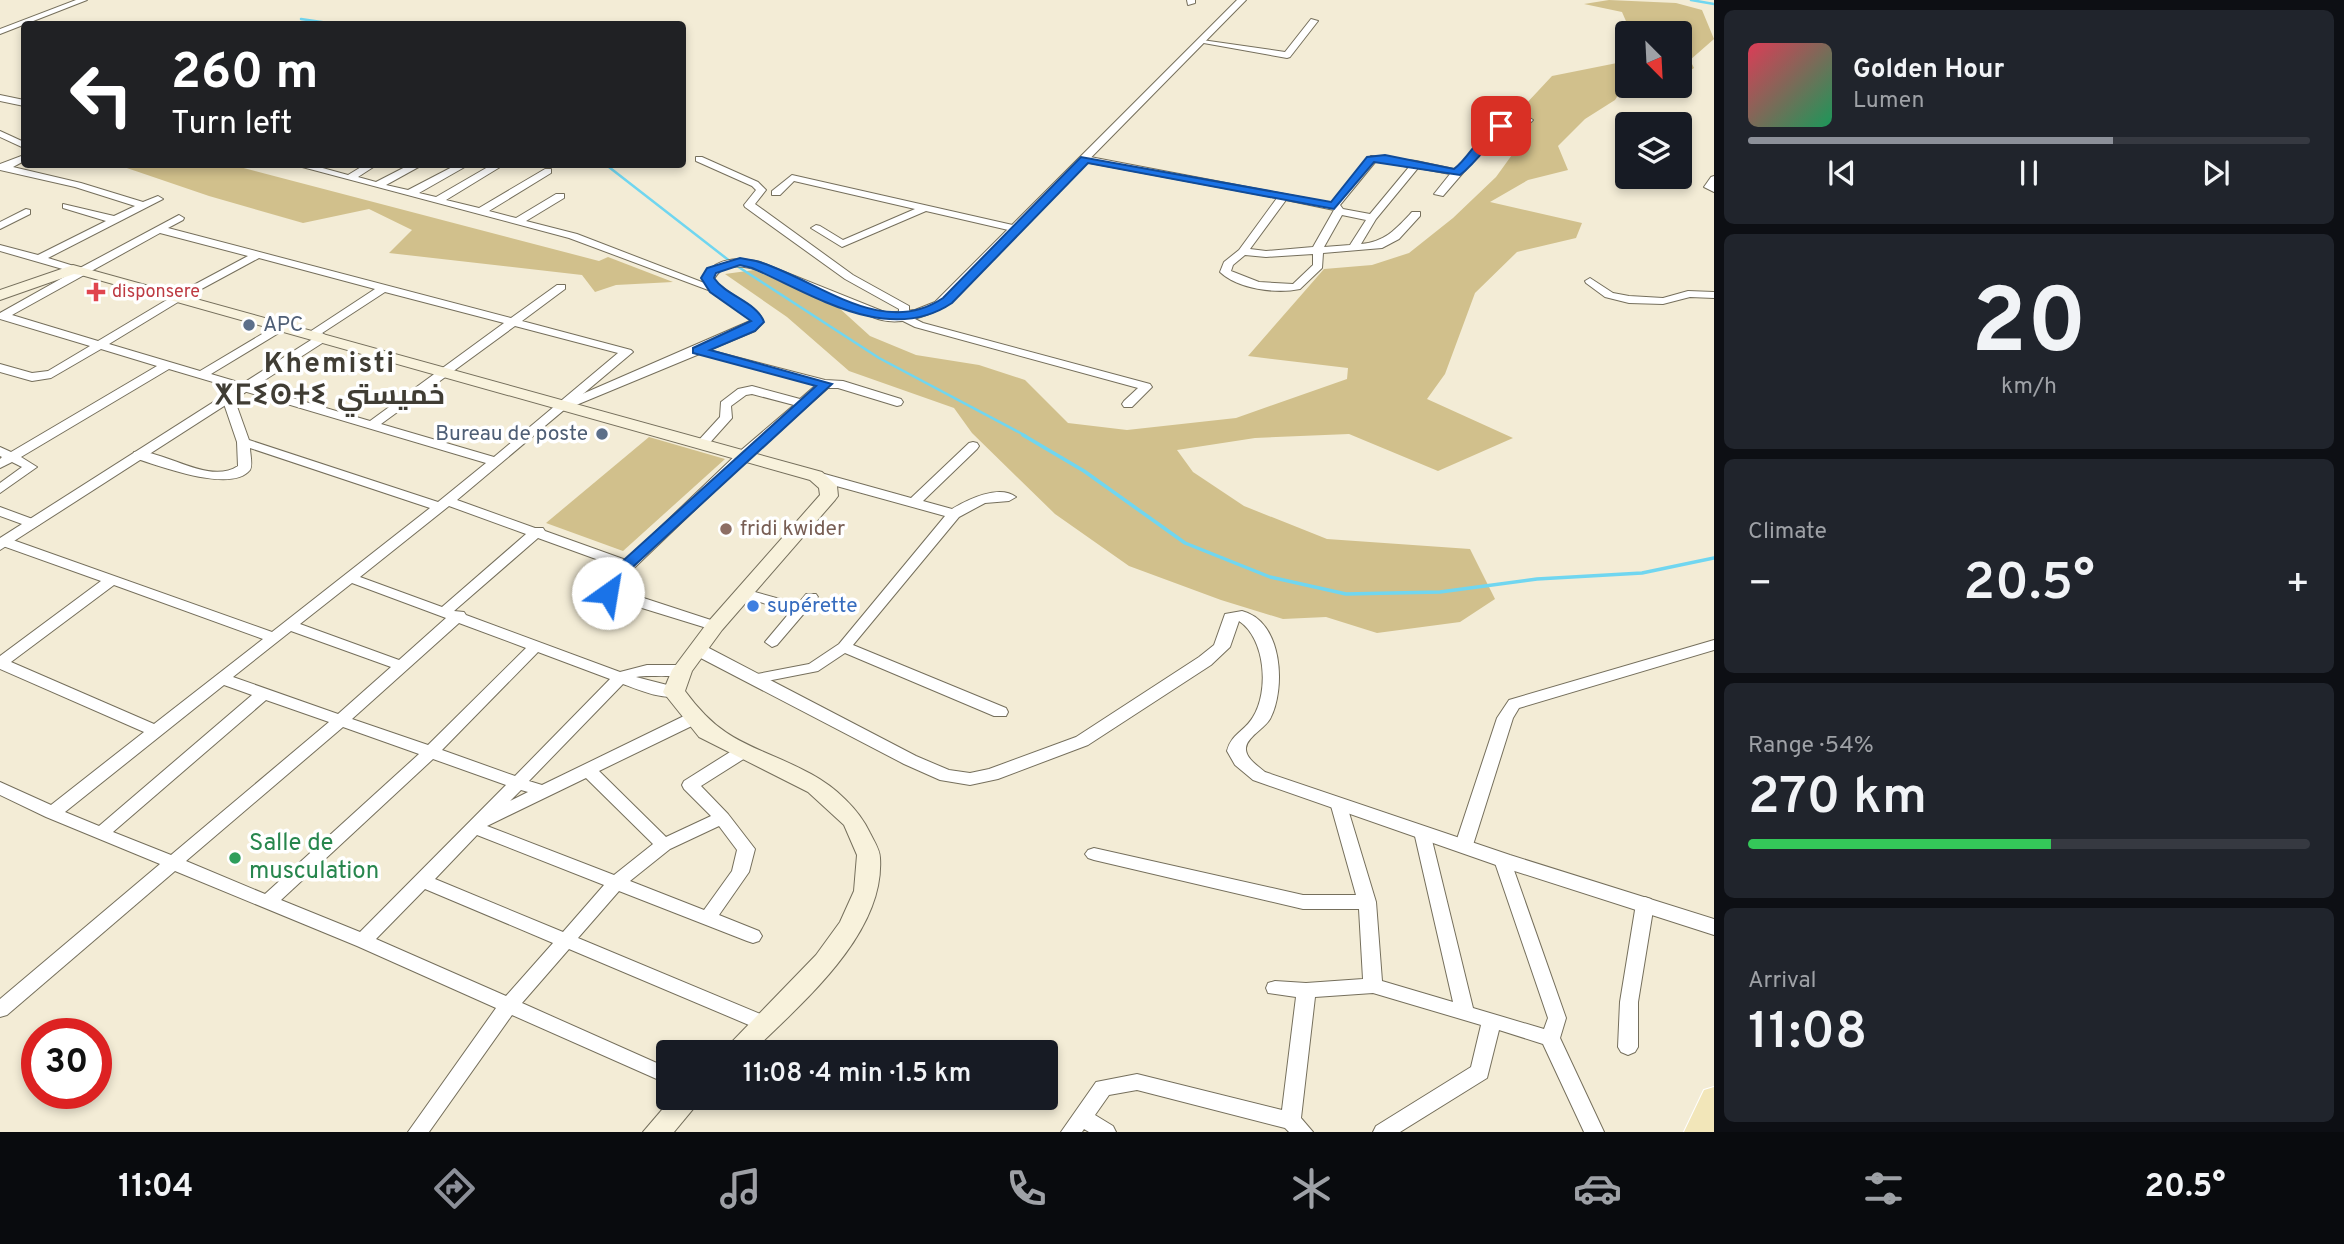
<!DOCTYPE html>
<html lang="en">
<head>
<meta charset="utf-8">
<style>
	body { margin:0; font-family:Overpass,Cairo,"Noto Sans Tifinagh",sans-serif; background:#20242c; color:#f1f3f6; height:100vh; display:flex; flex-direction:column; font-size:26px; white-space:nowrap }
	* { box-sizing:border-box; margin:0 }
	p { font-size:23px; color:#9ea1a6 }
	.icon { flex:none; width:38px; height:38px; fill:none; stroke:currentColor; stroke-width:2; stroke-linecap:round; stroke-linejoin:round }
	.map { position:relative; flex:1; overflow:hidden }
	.sheet { display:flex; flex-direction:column; gap:10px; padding:10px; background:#0d0f14; width:630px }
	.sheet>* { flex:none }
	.guide { position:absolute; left:21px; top:21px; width:665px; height:147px; border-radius:7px; box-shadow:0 4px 10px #0003; background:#202124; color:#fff; overflow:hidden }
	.needle { width:46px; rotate:156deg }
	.buttons { position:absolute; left:1615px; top:21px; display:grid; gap:14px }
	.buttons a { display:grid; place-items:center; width:77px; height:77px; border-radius:7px; background:#171b24; box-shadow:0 4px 10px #0003; font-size:35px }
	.speed { position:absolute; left:21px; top:1018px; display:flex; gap:14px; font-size:35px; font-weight:700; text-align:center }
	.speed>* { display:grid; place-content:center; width:91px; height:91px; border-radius:50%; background:#171b24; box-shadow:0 4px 10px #0003; line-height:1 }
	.speed .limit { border:10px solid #d22; background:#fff; color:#111 }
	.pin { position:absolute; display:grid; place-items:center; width:60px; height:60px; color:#fff; margin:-30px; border-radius:14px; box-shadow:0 4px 10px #0006 }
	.me { position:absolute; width:77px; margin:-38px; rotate:32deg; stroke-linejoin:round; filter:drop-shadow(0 0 5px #0008) }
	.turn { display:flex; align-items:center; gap:24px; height:147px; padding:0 35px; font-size:32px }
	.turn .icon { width:91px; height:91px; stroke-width:2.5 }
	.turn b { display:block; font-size:49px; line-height:60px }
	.big { font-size:52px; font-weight:600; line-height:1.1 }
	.sheet .tile { flex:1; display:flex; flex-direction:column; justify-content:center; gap:10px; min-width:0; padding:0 24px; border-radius:10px; background:#20242c }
	.sheet .dial { align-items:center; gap:0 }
	.dial b { font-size:91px; line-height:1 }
	.song { display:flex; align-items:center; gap:21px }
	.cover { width:84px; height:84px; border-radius:10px; background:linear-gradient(135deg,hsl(350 70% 55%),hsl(150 70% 35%)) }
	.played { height:7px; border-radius:4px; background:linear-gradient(90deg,#8c9099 65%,#363941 65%) }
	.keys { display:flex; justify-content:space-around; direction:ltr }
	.heat { display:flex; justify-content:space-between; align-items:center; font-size:38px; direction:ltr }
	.charge { height:10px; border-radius:5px; background:linear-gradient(90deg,#34c759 54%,#363941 0) }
	.trip { position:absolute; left:656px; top:1040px; width:402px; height:70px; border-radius:7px; background:#171b24; box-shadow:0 4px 10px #0003; font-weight:600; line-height:70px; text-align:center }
	.tab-bar { display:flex; height:112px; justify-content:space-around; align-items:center; background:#090b0e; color:#9ea1a6 }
	.tab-bar .icon { width:49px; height:49px }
	.tab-bar .active { color:#8c9099 }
	.tab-bar b { font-size:32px; color:#f1f3f6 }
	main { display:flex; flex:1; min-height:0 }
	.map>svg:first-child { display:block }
	.green { fill:#d1c08c }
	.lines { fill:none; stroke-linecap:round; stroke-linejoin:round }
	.stream-far1 { stroke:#70d6f0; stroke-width:2.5 }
	.stream { stroke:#70d6f0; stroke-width:3.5 }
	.minor-casing { stroke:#756f5c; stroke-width:2 }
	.tertiary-casing { stroke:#756f5c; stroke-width:2 }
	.secondary-casing { stroke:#756f5c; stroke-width:2 }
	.primary-casing { stroke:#fff; stroke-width:2 }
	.minor { fill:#fff; fill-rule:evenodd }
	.tertiary { fill:#fff; fill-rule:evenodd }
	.secondary { fill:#f8f2dc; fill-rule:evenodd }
	.primary { fill:#f2e6b9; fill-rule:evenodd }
	.route { fill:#1a73e8; stroke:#114b97; stroke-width:2 }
	.health-dot { fill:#e0444e; stroke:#fff; stroke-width:2.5 }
	.service-dot { fill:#5c6f8a; stroke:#fff; stroke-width:2.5 }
	.education-dot { fill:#8d6e63; stroke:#fff; stroke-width:2.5 }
	.shop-dot { fill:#3f7fe0; stroke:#fff; stroke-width:2.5 }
	.leisure-dot { fill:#2e9e5b; stroke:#fff; stroke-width:2.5 }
	.labels { text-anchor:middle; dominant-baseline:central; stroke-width:7; stroke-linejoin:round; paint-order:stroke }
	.far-health-label { font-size:18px; fill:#be3a42; stroke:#fff; text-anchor:start }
	.service-label { font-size:21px; fill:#4e5e75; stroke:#fff; text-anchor:start }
	.education-label { font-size:21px; fill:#785e54; stroke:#fff; text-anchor:start }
	.shop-label { font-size:21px; fill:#366cbe; stroke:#fff; text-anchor:start }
	.near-leisure-label { font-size:24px; fill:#27864d; stroke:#fff; text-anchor:start }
	.district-label { font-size:28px; font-weight:bold; letter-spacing:2px; fill:#403d34; stroke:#fff }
</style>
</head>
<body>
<main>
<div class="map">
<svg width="1714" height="1132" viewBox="0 0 1714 1132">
	<rect width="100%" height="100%" fill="#f3ecd6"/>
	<!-- green -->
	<g class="green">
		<polygon points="1609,0 1676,3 1702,10 1714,39 1690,60 1694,68 1680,77 1680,33 1628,33 1627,42 1615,38 1629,28 1622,12 1584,4"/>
		<polygon points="1627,61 1628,86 1669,86 1659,93 1620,92 1615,100 1585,119 1558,146 1568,170 1528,180 1490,202 1582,223 1576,238 1517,252 1475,293 1445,374 1427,399 1513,438 1438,471 1349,434 1255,438 1177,450 1193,472 1244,506 1327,539 1470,549 1495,599 1460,622 1377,633 1326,617 1283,619 1221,600 1129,566 1055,514 972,433 954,408 849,371 787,317 725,274 754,270 838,307 870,336 916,355 979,365 1025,380 1068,423 1127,430 1236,418 1347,379 1348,368 1248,356 1324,269 1372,265 1409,253 1453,218 1496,177 1527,134 1509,122 1552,76"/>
		<polygon points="118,165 232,165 599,261 608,257 673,282 616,285 595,292 582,275 389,253 412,230 369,209 303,223 209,196"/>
		<polygon points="649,437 725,459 623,551 546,523"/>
	</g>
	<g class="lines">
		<!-- stream-far1 -->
		<g class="stream-far1">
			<polyline points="1691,0 1714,4"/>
			<polyline points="301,19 335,24"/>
			<polyline points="605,164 731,262"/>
			<polyline points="737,266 879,358 1026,436"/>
		</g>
		<!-- stream -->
		<polyline class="stream" points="1023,435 1084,471 1185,543 1270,577 1346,594 1440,592 1537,579 1642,573 1714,558"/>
		<!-- minor casing -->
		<g class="minor-casing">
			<g id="minor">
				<polygon points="76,0 87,0 0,34 0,29"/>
				<polygon points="1187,0 1195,0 1195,3 1188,5"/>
				<polygon points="1311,19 1318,21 1290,57 1287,58 1198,42 1202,40 1285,52"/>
				<polygon points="0,95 24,100 24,106 0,101"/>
				<path d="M1528,117L1533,120L1531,122L1499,131L1443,196L1434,194L1450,174L1418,168L1376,219L1361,244C1385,242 1396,229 1412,212H1420V216L1399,239L1382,248L1323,253L1322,268L1300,289C1276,294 1238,289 1220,272L1224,262L1239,250L1277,198L1085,162L1080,159L1085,156L1331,203L1371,156L1416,161L1454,169L1464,162L1493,127ZM1376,161L1409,167L1370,214L1343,209L1340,205ZM1286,200L1334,210L1313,247L1266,251L1250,249ZM1342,215L1366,220L1350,245L1324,247ZM1313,254V265L1293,284L1259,282L1231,271L1233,265L1245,255L1266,257Z"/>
				<polygon points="0,131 24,142 24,148 0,137"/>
				<path d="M24,155V161L13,167L81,183L143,202L158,196L163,199L48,258L77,267L78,269L179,215L184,218L183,220L168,228L511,318L557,285H565V289L522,321L631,350L633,352L457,500L535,528H543L545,531L626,560L739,452L794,405L752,394L746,395L731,406L732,418L706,447H698L696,444L698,441L720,417L721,402L738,389L752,386L800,399L816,385L693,352V348L697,347L825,380L843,381L901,399L903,402L901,405L897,406L838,388H828L749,458L633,569L610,587L720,623L722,626L720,629H710L603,596L595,587L618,567L538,538L454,611L464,612L466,615L620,672L647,665H682L690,670C678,680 651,674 636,677L679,688L682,692L679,696C662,700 639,690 623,684L529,781L542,785L686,715H698L700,719L698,723L599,771L666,837L711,816L684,789L682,785L684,781L738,747H750L752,751L750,755L701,786L728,814L755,849L749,872L719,915L759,931L762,936L759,941L753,943L747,941L619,891L578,938L770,1018L772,1023L770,1028L763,1031L756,1028L569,949L522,1003L668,1068V1084L512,1015L429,1132H408L496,1008L357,946L175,871L7,1015L0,1017V999L160,864L46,817L0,795V782L51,805L144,732L0,669V656L101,581L0,545V539H10L272,632L430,508L250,448C250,454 253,465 250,470C231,494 158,465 134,458L133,455L134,452C163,448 208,486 238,466L237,442L222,398L228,394L234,398L249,440L438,502L486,463L169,369L21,457L37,467L0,493V483L22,467L12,462L0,468V459L2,457L0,456V447L11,452L157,366L101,349L51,378L32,381L0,372V364L32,373L48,371L90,346L0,319V313L73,272L0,251V245L38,255L106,221L63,208V204L114,216L135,206L75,187L0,170V164ZM160,233L248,256L175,295L98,341L12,315ZM259,258L375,289L308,333V337H316L385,292L504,323L370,421L211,374L287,328V324H279L200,371L109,344L183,299ZM515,326L618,353L494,457L381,424ZM449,506L526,534L442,607L360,577ZM352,583L446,618L399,660L300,624ZM114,585L263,639L154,724L11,662ZM459,623L526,648L428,745L352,719ZM291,631L391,667L338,714L233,677ZM538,652L610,679L515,776L442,750ZM224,685L252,695L99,826L65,812ZM266,700L329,722L171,855L113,832ZM343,727L419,754L265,894L186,861ZM433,759L506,785L360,932L281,900ZM586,778L653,844L614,875L487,826ZM521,790L528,792L510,801ZM719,826L737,850L732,871L704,910L630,881L670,849ZM477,835L604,885L563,932L435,879ZM425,889L553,943L506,996L376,939Z"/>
				<polygon points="696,157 702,157 758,182 766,190 755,204 853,275 909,306 909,316 923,323 1150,384 1152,387 1132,407 1124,407 1122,404 1124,401 1138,388 915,327 899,319 899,309 845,279 745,207 744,205 756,190 752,186 696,161"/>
				<polygon points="291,164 308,164 348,175 366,164 378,164 358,177 376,182 411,164 424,164 386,185 408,190 458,164 470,164 419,193 436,197 493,164 505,164 446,200 479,208 545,169 551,169 551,173 489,211 516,218 556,194 564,194 564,198 526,221 577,234 720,289 719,291 711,291 569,238"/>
				<polygon points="792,175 1017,226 1022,229 1017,232 926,211 842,247 811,228 816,225 820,226 843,240 915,209 794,181 780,195 772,195 772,191"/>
				<polygon points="1714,176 1714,192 1704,187 1711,177"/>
				<polygon points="26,209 30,210 30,214 0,229 0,222"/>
				<polygon points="1590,278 1613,293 1629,296 1663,298 1688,291 1714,292 1714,298 1690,297 1663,304 1629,303 1605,297 1586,283 1585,281"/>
				<path d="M973,442L977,443L979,446L977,449L923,501L952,509C967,500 999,484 1016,497L1009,501L985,503L959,517L853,645L1006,708L1008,712L1006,716H994L845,653L818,671L757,683L752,681L749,678L752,675L809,664L839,644L945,516L811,479L809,476L811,473H821L911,498L969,443Z"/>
				<polygon points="0,507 38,521 40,524 33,528 0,516"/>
				<polygon points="744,589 798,604 806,594 816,594 818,597 777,645 772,647 765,642 791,611 739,596 737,593 739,590"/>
				<polygon points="1714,640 1714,650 1519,708 1513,718 1473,845 1470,849 1464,851 1458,849 1455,845 1497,718 1509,700"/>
				<polygon points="1339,800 1345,802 1347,806 1376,902 1382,981 1453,1002 1414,832 1416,828 1422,826 1428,828 1430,832 1473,1008 1544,1029 1548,1018 1494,860 1497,856 1503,854 1509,856 1566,1018 1560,1038 1604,1132 1584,1132 1543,1044 1499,1030 1487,1078 1400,1132 1373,1132 1376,1126 1471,1067 1481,1025 1373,993 1315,997 1301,1118 1313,1132 1289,1132 1285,1128 1137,1090 1109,1095 1095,1115 1113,1126 1116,1132 1089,1132 1084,1129 1082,1132 1061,1132 1096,1082 1137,1074 1282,1110 1296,997 1268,993 1266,988 1268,983 1275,981 1306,983 1363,979 1359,909 1303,909 1094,860 1088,858 1085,854 1088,850 1094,848 1303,895 1356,895 1331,806 1333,802"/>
				<polygon points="1645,897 1651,899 1654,904 1638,1002 1638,1047 1635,1052 1628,1055 1621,1052 1618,1047 1620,1002 1636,904 1639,899"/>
			</g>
		</g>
		<!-- tertiary casing -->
		<g class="tertiary-casing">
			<g id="tertiary">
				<path d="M1237,0H1246L944,307C927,316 902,325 882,320C845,311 764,261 731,267C723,268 718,272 714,279C725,295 760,305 763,322L755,331L569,408L564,409L557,405L750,321V318L711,292L702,279C715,257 737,257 760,262L887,313L915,310L935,302Z"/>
				<polygon points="322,333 328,337 327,340 0,550 0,538"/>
				<path d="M1242,611C1283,621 1286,689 1270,719C1264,729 1247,737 1246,748C1245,758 1258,766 1265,772L1510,855L1714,919V935L1496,865L1253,780L1235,765L1227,751C1231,734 1245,731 1253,717C1269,692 1266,639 1239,621L1230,647L1211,665L1088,745L998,779L970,785L940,780L904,764L693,654L691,650L693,646H705L916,756L949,770L970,773L989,769L1076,737L1199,657L1214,645L1225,614Z"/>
			</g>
		</g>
		<!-- secondary casing -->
		<g class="secondary-casing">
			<g id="secondary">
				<path d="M73,265L822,472L837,486L838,496L835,500L722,630L692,671L685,691C726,747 756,744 811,774C835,787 859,809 870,833C874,841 880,850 880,858C885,934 802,1003 752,1052H722L816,955L840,922L854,891L857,855L844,825L808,792L699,737L663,692L672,670L708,622L820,495L819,488L810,480L81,275L74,274L0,300V290Z"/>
				<polygon points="673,1097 703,1097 674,1132 643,1132"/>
			</g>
		</g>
		<!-- primary casing -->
		<g class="primary-casing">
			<polygon id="primary" points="1714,1087 1714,1132 1684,1132 1704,1090"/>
		</g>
		<!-- minor -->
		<use href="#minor" class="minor"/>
		<!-- tertiary -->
		<use href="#tertiary" class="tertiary"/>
		<!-- secondary -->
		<use href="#secondary" class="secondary"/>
		<!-- primary -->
		<use href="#primary" class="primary"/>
	</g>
	<!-- route -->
	<path class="route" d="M1501,123L1506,126C1490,141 1478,161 1460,175L1374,162L1334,209L1088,163L952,303C888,346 812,294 752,268L740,265L716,273L714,278C726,296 757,302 764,322L755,331L710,350L832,384L611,587L616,593L614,596H602L594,587L816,386L693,353V348L751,321L710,292L701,278L707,268L740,258L756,261C816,278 881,340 943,298L1081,157L1331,202L1367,157L1385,155L1454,169C1471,156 1480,131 1501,123Z"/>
	<!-- markers -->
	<path class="health-dot" d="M92.5 281.5h7v7h7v7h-7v7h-7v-7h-7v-7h7z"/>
	<g class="service-dot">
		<circle cx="249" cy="325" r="7"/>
		<circle cx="602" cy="434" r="7"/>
	</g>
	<circle class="education-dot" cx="726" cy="529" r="7"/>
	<circle class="shop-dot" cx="753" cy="606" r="7"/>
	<circle class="leisure-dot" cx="235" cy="858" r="7"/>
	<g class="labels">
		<!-- far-health labels -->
		<g class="far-health-label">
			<text x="112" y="292">disponsere</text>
		</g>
		<!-- service labels -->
		<g class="service-label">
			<text x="263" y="325">APC</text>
			<text x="588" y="434" text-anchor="end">Bureau de poste</text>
		</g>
		<!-- education labels -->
		<g class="education-label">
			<text x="740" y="529">fridi kwider</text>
		</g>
		<!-- shop labels -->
		<g class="shop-label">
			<text x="767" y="606">supérette</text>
		</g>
		<!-- near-leisure labels -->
		<g class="near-leisure-label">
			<text x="249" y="844">Salle de<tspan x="249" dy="28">musculation</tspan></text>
		</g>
		<!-- district labels -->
		<g class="district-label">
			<text x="330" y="365">Khemisti<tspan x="330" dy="32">ⵅⵎⵉⵙⵜⵉ خميستي</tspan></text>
		</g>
	</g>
</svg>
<div class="buttons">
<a><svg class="needle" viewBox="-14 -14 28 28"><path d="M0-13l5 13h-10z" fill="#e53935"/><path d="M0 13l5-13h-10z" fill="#9ea1a6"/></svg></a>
<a><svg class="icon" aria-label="layers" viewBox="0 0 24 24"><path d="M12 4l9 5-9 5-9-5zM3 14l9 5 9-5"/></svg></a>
</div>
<div class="speed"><div class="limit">30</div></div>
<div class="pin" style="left:1501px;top:126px;background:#d93025"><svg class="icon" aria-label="arrive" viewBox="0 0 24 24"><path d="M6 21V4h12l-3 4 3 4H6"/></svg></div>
<svg class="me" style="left:608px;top:593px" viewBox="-20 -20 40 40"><circle r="19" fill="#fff"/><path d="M0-13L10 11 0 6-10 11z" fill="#1a73e8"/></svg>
<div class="trip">11:08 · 4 min · 1.5 km</div>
<div class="guide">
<div class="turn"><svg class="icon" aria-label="left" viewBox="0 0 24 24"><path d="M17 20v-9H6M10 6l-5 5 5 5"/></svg><div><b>260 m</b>Turn left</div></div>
</div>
</div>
<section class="sheet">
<div class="tile">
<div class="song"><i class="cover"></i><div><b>Golden Hour</b><p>Lumen</p></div></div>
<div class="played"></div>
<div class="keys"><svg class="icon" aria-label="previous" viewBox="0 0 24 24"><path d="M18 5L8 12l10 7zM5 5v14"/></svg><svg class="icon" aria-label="pause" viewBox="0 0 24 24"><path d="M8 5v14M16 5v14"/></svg><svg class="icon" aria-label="next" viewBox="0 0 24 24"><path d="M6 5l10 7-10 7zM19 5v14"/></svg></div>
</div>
<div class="tile dial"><b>20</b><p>km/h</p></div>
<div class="tile"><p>Climate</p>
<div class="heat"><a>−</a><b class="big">20.5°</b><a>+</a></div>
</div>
<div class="tile"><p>Range · 54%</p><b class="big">270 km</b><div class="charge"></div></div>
<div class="tile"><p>Arrival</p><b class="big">11:08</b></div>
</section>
</main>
<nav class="tab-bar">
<b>11:04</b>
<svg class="icon active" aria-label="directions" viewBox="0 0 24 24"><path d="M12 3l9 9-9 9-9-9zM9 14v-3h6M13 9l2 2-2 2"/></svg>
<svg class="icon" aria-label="music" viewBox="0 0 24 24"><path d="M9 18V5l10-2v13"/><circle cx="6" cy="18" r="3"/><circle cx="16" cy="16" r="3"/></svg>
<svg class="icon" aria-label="phone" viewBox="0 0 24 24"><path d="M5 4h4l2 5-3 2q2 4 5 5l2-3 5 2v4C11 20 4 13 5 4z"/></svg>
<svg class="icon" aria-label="climate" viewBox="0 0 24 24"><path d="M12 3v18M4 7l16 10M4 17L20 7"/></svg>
<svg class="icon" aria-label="car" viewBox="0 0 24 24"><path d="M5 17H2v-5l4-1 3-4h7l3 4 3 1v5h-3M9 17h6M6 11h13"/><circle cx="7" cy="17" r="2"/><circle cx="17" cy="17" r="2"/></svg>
<svg class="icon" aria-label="filters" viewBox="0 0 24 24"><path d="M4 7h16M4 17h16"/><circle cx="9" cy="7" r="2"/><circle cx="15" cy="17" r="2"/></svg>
<b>20.5°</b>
</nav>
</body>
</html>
